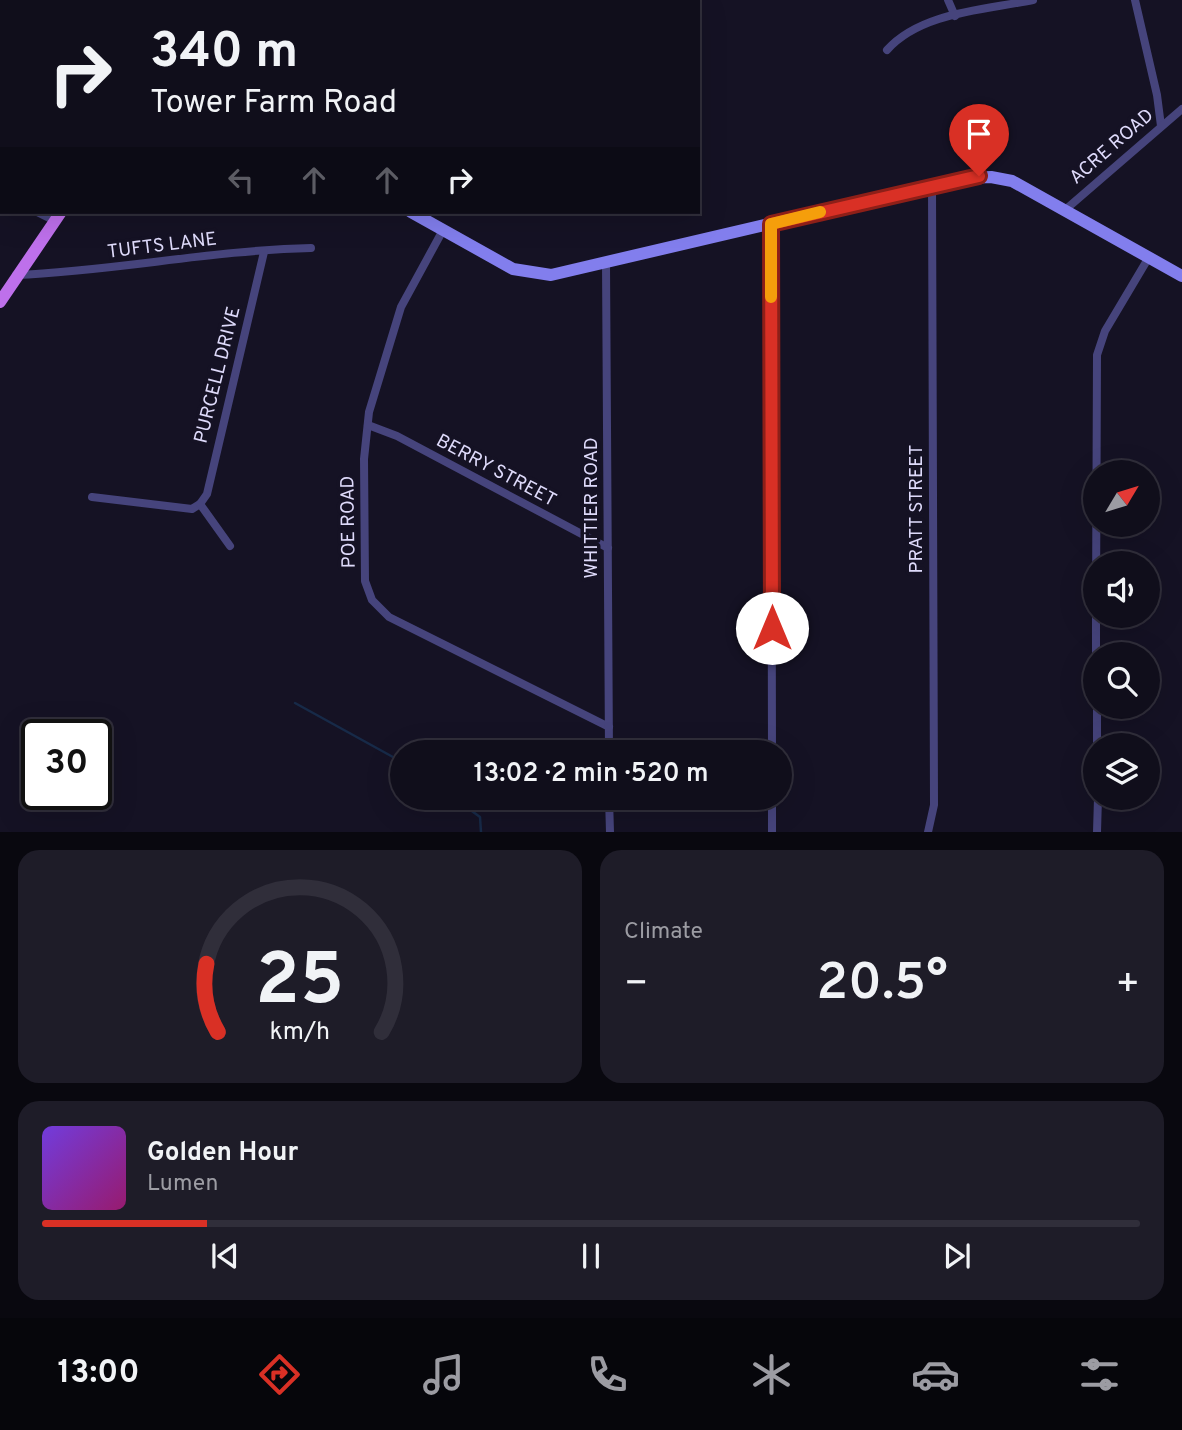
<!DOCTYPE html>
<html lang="en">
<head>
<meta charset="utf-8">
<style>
	body { margin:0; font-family:Overpass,sans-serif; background:#1e1c28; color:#f1f3f6; height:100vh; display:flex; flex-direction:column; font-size:26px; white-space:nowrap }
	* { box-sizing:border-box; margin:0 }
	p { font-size:23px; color:#9c9ca3 }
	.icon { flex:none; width:38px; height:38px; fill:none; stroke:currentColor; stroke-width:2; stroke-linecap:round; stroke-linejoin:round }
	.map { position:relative; height:832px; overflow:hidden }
	.sheet { display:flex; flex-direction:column; gap:18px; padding:18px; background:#09080f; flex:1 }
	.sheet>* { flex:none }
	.top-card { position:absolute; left:0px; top:0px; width:700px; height:214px; box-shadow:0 7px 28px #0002,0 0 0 2px #302e3a; background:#100e1b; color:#f1f3f6; overflow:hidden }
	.needle { width:46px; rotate:52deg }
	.buttons { position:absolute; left:1083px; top:460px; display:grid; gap:14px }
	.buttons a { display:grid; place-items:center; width:77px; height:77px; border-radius:50%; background:#100e1b; box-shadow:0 7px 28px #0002,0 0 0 2px #302e3a; font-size:35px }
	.speed { position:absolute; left:21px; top:719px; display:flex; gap:14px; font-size:35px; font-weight:700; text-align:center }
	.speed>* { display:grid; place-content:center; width:91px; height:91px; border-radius:50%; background:#100e1b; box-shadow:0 7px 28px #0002,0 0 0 2px #302e3a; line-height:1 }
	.speed .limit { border:4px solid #111; border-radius:10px; background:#fff; color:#111 }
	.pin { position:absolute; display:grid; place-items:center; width:60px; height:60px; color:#fff; margin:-72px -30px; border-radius:50% 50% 50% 0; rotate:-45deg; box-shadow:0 0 7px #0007 }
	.pin .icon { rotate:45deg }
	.me { position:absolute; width:77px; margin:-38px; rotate:0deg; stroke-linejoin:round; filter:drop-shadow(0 0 5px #0008) }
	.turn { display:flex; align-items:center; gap:24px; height:147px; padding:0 35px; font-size:32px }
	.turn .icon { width:91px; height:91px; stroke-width:2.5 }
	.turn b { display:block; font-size:49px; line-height:60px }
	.lanes { display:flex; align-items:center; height:66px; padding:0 35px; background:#0003; justify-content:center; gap:35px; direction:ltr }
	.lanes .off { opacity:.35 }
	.big { font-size:52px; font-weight:600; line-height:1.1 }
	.sheet .card { flex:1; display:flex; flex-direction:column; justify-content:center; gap:10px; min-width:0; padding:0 24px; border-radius:21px; background:#1e1c28 }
	.sheet .dial { align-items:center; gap:0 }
	.dial svg { height:182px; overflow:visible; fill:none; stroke:#302e3a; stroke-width:7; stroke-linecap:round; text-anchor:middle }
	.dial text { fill:#f1f3f6; stroke:none }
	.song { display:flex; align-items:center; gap:21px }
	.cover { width:84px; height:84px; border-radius:10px; background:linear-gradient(135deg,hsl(260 70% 55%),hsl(320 70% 35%)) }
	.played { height:7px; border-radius:4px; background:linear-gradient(90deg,#d93025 15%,#302e3a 15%) }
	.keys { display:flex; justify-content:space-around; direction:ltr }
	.heat { display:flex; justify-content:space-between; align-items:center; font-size:38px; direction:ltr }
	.sheet .tiles { flex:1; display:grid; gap:18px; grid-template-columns:1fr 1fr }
	.card:last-child { grid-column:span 2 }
	.trip { position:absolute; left:390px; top:740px; width:402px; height:70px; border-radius:35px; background:#100e1b; box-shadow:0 7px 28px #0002,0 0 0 2px #302e3a; font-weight:600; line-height:70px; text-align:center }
	.tab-bar { display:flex; height:112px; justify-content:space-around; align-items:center; background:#06060b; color:#9c9ca3 }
	.tab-bar .icon { width:49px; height:49px }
	.tab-bar .on { color:#d93025 }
	.tab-bar b { font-size:32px; color:#f1f3f6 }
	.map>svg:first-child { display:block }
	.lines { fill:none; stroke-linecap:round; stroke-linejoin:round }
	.stream { stroke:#172a48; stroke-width:2.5 }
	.street { stroke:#46447c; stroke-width:8 }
	.secondary { stroke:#827eed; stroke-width:12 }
	.primary { stroke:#be70eb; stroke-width:12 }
	.route-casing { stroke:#8d1f18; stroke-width:18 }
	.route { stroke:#d93025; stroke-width:12 }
	.slow { stroke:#f59e0b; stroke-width:12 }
	.labels { text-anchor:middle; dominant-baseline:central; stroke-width:7; stroke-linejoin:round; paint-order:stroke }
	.street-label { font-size:19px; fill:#dedafa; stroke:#151224 }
</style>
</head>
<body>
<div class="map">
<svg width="1182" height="832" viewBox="0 0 1182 832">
	<rect width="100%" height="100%" fill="#151224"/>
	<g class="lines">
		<!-- stream -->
		<g class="stream">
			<polyline points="295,703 402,762"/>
			<polyline points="454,798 480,817 481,832"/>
		</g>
		<!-- street -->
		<g class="street">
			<polyline points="134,0 138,2"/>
			<polyline points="948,0 955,16"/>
			<polyline points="1135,0 1157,95 1161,126"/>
			<path d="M887,50C921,12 985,10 1033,0"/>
			<polyline points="0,184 2,186"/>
			<polyline points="1065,210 1182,109"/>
			<polyline points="37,212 55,221"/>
			<polyline points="771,224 772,752"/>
			<polyline points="443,230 401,307 369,412 364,459 365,581 372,600 389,617 609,727"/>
			<polyline points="606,263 609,752"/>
			<path d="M16,275C115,271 213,250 311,248"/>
			<polyline points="368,425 397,436 608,548"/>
			<polyline points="92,497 192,509 200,504 230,546"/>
			<polyline points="200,504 207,494 264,252"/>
			<polyline points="1096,608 1097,355 1105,331 1149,257"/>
			<polyline points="1096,616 1096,654"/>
			<polyline points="1097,707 1097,746"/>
			<polyline points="609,798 610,832"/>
			<polyline points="772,832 772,798"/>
			<polyline points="928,832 934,805 932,186"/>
			<polyline points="1097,832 1098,798"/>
		</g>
		<!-- secondary -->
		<polyline class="secondary" points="411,212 513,269 551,275 965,178 991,177 1012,181 1182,276"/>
		<!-- primary -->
		<g class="primary">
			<polyline points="196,2 197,0"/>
			<polyline points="0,302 61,212"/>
		</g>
	</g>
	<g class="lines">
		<!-- route casing -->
		<g class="route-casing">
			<polyline id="route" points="772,628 771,224 979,176"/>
		</g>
		<!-- route -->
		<use href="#route" class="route"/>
		<!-- slow -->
		<polyline class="slow" points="771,297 771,224 820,212"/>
	</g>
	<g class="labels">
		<!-- street labels -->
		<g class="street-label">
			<text transform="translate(1112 147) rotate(-41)">ACRE ROAD</text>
			<text transform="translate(162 246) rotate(-7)">TUFTS LANE</text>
			<text transform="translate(218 375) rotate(-76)">PURCELL DRIVE</text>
			<text transform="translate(496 471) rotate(28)">BERRY STREET</text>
			<text transform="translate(592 508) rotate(-90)">WHITTIER ROAD</text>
			<text transform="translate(917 509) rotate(-90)">PRATT STREET</text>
			<text transform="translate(349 522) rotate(-91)">POE ROAD</text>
		</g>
	</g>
</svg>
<div class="buttons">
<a><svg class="needle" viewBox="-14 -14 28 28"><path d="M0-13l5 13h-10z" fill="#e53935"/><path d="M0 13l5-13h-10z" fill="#9c9ca3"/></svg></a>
<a><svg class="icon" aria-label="sound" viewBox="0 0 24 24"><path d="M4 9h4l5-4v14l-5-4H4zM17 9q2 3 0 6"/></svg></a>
<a><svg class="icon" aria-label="search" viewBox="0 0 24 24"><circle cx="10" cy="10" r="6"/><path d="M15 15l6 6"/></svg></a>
<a><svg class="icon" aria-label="layers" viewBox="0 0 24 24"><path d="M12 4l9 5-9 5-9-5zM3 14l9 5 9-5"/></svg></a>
</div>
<div class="speed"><div class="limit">30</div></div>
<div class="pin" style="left:979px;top:176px;background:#d93025"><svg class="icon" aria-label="arrive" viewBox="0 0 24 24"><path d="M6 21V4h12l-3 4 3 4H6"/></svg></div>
<svg class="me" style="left:772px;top:628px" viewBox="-20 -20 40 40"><circle r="19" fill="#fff"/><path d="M0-13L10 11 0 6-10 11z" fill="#d93025"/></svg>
<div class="trip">13:02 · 2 min · 520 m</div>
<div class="top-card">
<div class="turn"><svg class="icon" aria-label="right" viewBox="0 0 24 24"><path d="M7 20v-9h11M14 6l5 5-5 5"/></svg><div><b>340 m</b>Tower Farm Road</div></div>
<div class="lanes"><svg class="icon off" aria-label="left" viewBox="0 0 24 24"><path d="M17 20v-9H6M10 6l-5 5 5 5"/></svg><svg class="icon off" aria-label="ahead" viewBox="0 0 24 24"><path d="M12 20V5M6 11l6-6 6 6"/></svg><svg class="icon off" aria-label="ahead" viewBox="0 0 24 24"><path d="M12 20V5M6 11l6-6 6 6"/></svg><svg class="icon" aria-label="right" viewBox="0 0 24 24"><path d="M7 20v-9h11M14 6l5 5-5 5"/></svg></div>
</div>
</div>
<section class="sheet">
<div class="tiles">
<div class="card dial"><svg viewBox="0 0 100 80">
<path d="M14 69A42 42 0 1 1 86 69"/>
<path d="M14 69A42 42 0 0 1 9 39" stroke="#d93025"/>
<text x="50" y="56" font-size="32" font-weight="700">25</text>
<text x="50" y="72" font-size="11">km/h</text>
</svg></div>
<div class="card"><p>Climate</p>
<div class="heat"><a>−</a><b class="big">20.5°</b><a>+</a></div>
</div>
<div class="card">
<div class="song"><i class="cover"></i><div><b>Golden Hour</b><p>Lumen</p></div></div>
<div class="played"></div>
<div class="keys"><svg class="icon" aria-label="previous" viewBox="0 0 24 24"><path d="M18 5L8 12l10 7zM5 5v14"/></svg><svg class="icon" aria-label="pause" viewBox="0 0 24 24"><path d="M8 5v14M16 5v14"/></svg><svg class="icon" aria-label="next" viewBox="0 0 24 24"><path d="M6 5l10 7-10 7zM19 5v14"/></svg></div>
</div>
</div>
</section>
<nav class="tab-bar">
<b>13:00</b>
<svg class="icon on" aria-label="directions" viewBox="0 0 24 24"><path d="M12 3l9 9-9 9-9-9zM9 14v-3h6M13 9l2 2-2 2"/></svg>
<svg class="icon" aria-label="music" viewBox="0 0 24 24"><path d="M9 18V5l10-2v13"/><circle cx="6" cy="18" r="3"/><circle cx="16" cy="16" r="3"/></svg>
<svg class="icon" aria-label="phone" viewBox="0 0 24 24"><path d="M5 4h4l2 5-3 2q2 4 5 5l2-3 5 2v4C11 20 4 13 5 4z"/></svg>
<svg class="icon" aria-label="climate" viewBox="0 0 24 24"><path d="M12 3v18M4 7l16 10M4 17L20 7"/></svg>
<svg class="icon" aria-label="car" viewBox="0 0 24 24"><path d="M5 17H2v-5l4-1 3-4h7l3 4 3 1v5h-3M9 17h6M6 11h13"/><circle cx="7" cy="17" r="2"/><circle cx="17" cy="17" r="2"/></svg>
<svg class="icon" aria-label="filters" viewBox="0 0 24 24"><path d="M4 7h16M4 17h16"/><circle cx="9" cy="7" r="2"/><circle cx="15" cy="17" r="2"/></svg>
</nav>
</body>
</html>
